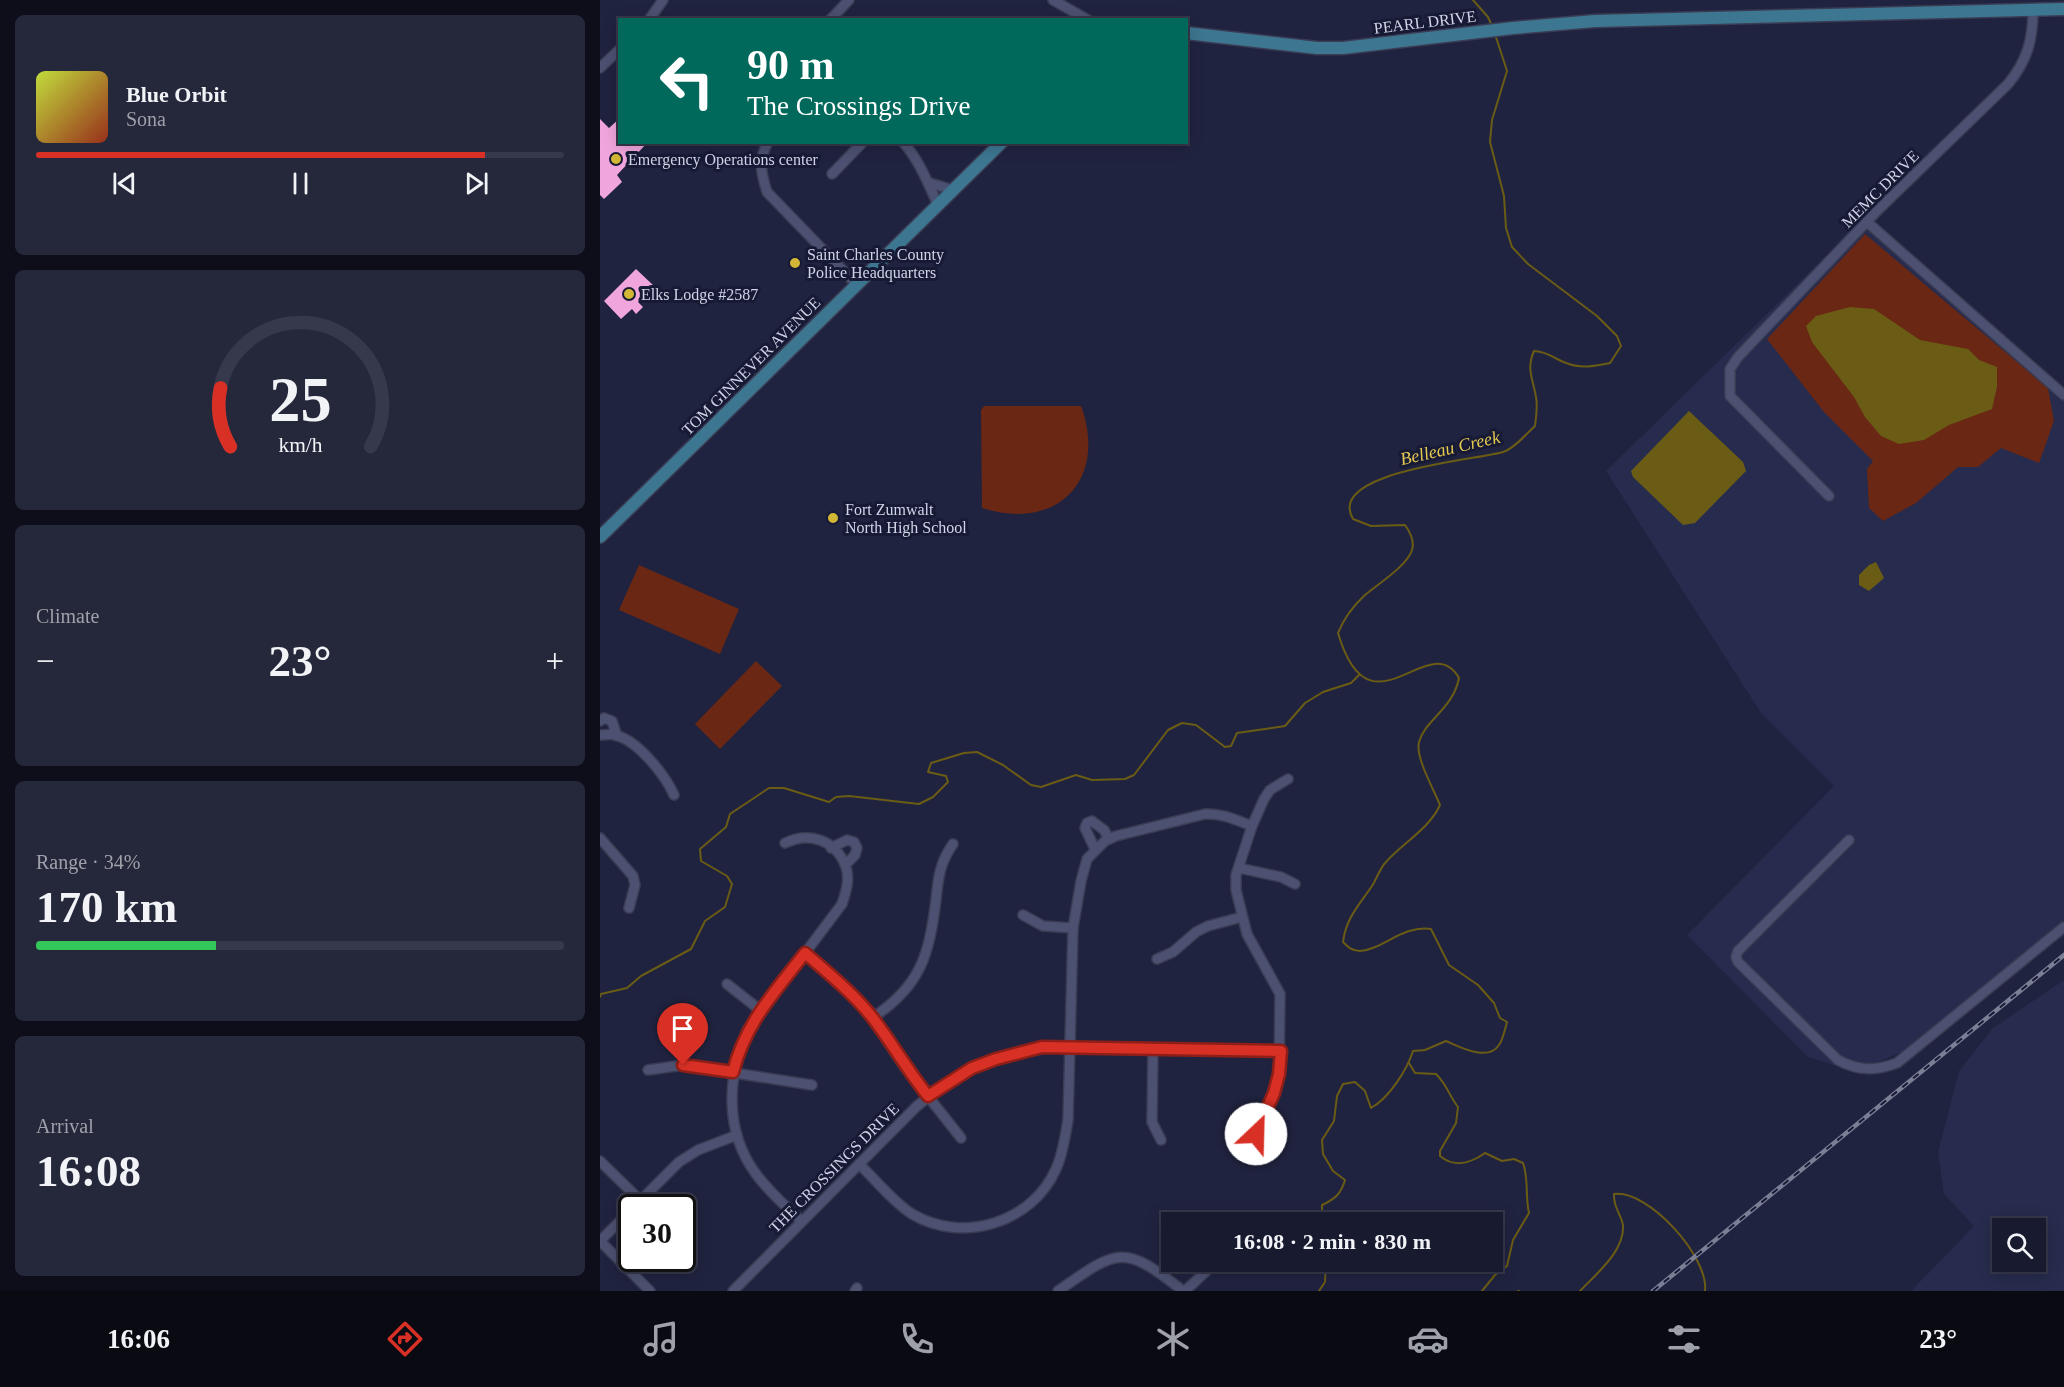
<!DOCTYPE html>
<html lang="en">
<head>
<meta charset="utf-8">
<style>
	body { margin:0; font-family:Georgia,serif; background:#25273b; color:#f1f3f6; height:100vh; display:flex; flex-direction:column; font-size:22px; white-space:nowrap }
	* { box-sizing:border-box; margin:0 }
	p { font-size:20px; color:#9fa1aa }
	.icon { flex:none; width:33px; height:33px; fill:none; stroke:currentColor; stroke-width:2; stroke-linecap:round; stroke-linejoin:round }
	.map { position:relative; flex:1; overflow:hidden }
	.drawer { display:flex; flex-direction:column; gap:15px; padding:15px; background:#0d0e1a; width:600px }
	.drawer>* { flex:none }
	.guide { position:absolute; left:18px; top:18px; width:570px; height:126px; border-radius:0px; box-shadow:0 3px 15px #0003,0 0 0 2px #36384b; background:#00695c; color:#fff; overflow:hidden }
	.tools { position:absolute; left:1392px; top:1218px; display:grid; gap:12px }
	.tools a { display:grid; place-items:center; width:54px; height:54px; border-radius:0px; background:#181a2f; box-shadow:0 3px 15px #0003,0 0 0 2px #36384b; font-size:30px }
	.speed { position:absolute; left:18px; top:1194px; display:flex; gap:12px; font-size:30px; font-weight:700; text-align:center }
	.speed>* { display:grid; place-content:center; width:78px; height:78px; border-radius:50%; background:#181a2f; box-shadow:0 3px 15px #0003,0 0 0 2px #36384b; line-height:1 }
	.speed .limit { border:3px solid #111; border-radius:9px; background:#fff; color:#111 }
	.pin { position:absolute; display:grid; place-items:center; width:51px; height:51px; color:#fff; margin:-62px -26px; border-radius:50% 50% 50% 0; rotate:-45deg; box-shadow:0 0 6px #0007 }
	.pin .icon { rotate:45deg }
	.me { position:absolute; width:66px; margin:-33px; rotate:24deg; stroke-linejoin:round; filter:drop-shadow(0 0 4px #0008) }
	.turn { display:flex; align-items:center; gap:21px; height:126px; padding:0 30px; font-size:27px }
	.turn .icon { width:78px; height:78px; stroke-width:2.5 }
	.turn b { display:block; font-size:42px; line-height:51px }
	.big { font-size:45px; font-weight:700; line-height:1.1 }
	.drawer .widget { flex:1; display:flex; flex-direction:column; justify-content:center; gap:9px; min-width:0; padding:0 21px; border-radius:9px; background:#25273b }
	.drawer .dial { align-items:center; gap:0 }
	.dial svg { height:156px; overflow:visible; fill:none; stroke:#36384b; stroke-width:7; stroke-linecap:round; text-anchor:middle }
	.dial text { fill:#f1f3f6; stroke:none }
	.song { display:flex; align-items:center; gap:18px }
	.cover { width:72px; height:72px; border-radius:9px; background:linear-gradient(135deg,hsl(70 70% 55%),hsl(10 70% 35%)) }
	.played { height:6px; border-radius:3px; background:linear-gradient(90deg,#d93025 85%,#36384b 85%) }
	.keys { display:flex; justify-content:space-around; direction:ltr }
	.heat { display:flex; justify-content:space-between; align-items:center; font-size:33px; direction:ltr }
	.charge { height:9px; border-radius:4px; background:linear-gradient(90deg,#34c759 34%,#36384b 0) }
	.trip { position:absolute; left:561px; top:1212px; width:342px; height:60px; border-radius:0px; background:#181a2f; box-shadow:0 3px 15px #0003,0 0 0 2px #36384b; font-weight:700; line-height:60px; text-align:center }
	.tab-bar { display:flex; height:96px; justify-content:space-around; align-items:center; background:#0a0a13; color:#9fa1aa }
	.tab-bar .icon { width:42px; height:42px }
	.tab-bar .on { color:#d93025 }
	.tab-bar b { font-size:27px; color:#f1f3f6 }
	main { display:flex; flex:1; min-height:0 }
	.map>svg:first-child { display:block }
	.built { fill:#272b4d; fill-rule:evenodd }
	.green { fill:#6a2713 }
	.water { fill:#6a5c15 }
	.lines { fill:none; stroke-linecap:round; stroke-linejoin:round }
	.stream { stroke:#6a5c15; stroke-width:2 }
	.building { fill:#f0a6dc }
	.minor-casing { stroke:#3a3c54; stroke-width:12 }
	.major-casing { stroke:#3a3c54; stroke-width:15 }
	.minor { stroke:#4c5171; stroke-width:9 }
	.major { stroke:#3d7690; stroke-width:12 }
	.rail-casing { stroke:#7b7f96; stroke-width:4.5 }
	.rail { stroke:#171a35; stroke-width:2; stroke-dasharray:7; stroke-linecap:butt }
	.route-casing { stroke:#8d1f18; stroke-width:15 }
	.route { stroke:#d93025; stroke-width:10 }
	.poi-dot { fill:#d2b736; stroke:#171a35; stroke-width:2 }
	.labels { text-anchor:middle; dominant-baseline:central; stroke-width:6; stroke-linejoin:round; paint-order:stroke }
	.street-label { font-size:16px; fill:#d0d4e7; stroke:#171a35 }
	.poi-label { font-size:16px; fill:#d0d4e7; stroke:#171a35; text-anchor:start }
	.water-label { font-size:18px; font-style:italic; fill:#e4c951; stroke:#171a35 }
</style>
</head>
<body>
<main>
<section class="drawer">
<div class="widget">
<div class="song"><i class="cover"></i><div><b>Blue Orbit</b><p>Sona</p></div></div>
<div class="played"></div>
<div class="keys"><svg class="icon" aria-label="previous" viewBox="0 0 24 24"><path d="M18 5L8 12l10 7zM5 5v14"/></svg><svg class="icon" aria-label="pause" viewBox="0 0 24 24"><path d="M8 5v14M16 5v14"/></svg><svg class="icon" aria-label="next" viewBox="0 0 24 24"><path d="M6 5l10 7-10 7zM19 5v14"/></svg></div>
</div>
<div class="widget dial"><svg viewBox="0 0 100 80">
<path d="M14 69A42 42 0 1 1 86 69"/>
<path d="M14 69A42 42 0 0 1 9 39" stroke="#d93025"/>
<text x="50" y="56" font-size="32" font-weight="700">25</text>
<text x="50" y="72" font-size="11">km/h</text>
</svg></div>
<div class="widget"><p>Climate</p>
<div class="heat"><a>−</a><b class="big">23°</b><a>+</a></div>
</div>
<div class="widget"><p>Range · 34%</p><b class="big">170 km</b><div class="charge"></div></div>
<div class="widget"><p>Arrival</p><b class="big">16:08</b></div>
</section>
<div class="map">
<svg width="1464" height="1291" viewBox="0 0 1464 1291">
	<rect width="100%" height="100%" fill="#20233f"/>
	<!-- built -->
	<g class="built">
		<polygon points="1260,223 1464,398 1464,921 1304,1051 1256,1072 1208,1057 1087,935 1234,786 1161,713 1006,471"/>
		<path d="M1464,980V1291H1311L1374,1226L1344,1194L1338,1152L1359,1071L1393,1028ZM1402,1228H1436V1262H1402Z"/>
	</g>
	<!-- green -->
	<g class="green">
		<polygon points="1265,234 1448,388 1454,421 1439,463 1401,448 1378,467 1358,467 1316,503 1283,521 1269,508 1267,469 1273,461 1224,412 1167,339"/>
		<path d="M384,406H481C508,480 457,532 382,508L381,410Z"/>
		<polygon points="39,565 139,609 120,654 19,610"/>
		<polygon points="156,661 182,686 120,749 95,724"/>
	</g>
	<!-- water -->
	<g class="water">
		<polygon points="1250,307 1274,309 1320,340 1368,349 1379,360 1397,367 1397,387 1392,409 1349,425 1324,440 1299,444 1281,436 1265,417 1254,397 1212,342 1206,326 1216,316"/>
		<polygon points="1089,411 1143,462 1146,471 1095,523 1083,525 1033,477 1031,471"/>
		<polygon points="1276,562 1284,578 1269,591 1259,585 1259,575 1269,565"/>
	</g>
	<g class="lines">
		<!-- stream -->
		<g class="stream">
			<polyline points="873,0 888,17 892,26"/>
			<polyline points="0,997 1,994 27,988 41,976 91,949 105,921 125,907 132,884 127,876 101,861 100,849 126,827 130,814 169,788 184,788 229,802 236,797 249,796 319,804 333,797 348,782 346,776 328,772 331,763 364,753 377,752 403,765 431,785 441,787 476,775 492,780 525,779 534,775 568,730 582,723 596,725 625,747 631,746 637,733 685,726 705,703 723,692 751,683 759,675"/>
			<path d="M809,1063L815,1073L836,1074C848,1086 848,1094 858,1107L856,1123L840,1151V1156C854,1168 871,1163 885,1153L902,1161L914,1159L923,1163C929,1179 925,1197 929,1213L913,1240L907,1266L895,1275L882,1291"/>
			<path d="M722,1222V1205C735,1199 741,1194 745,1180L733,1171L723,1154L722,1140L734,1121L737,1096L743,1084L755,1082L765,1091L771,1108C789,1098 807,1070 813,1051L825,1050L846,1041C860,1047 888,1062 899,1045C903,1039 905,1029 907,1022L900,1018L894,1003L878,985L849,965L831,929C802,925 784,949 760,951C752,951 748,947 743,942C746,918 759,905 772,886C777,878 780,868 786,862C803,843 829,829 840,805C834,790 815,757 819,742C825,720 853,709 859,678C829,626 770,742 738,633C744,618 753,606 765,595C778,584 807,566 812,550C815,541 810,532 805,525L771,526L753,519C725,471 878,460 903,452C914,449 926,434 935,426C936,417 938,406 936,397C933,379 926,369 934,351C947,351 954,359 966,363C981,369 995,366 1010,363L1021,346L1017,336L997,316L928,264L912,247L906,228L904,196L890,142L892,120L907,71L895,34"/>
			<polyline points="719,1291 725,1282 726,1262"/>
			<polyline points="918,1291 919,1291"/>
			<path d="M980,1291C996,1274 1025,1251 1023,1225C1021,1214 1013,1207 1014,1194C1048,1189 1109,1257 1105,1291"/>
		</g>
	</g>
	<!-- building -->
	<g class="building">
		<polygon points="20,118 20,142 48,142 17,175 22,182 4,199 0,195 0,119 9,128"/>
		<polygon points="36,269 54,286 38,302 43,307 36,314 32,309 21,319 4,301"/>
	</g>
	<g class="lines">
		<!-- minor casing -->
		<g class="minor-casing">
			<g id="minor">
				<polyline points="453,0 488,20"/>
				<polyline points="49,20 63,0"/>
				<polyline points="230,20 249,0"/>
				<polyline points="0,68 20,49"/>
				<path d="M168,142C158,160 161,173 167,192L257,285"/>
				<path d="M303,142C319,160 328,183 338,205"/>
				<polyline points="232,174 263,142"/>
				<polyline points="330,183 353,190"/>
				<polyline points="1267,222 1464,395"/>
				<path d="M1229,496L1130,396V369L1138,357L1277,211L1408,84C1427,61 1433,40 1433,10"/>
				<polyline points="0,721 4,718 12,721 17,736"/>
				<path d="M0,735C5,735 10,734 14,735C37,739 65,775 74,795"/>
				<polyline points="0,838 33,876 35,885 29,908"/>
				<path d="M1249,840L1138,951L1136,957L1138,962L1238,1060C1258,1071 1276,1071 1297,1063L1464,927"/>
				<path d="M185,843C209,831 236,840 246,867C250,879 246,892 242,904L148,1029C127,1076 124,1131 156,1174C169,1192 186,1206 201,1221"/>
				<polyline points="231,848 247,840 254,842 257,848 255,855 245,865"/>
				<polyline points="495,849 485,828 487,823 492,821 504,830 509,839"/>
				<polyline points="639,868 681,877 695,884"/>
				<polyline points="423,915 443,926 473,928"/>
				<polyline points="205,953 243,986 272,1018 304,1066 361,1138"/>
				<polyline points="557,959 573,952 596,932 608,926 642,917"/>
				<polyline points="127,984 160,1010"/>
				<path d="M272,1018C321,986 329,955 336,900C338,878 340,862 353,844"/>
				<polyline points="553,1048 552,1122 561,1140"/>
				<polyline points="48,1070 83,1065 212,1085"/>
				<polyline points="656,1153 656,1134 674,1093 679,1074 680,994 647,934 636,890 636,875 652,826 664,799 670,790 688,779"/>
				<polyline points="0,1161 48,1208"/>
				<path d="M259,1164C276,1180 292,1201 312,1214C363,1244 432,1223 456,1169C463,1154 465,1137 468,1120L473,928L481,881L487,859L505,841L516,836L605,814C622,813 636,820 652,826"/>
				<polyline points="33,1208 79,1162 98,1150 137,1135"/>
				<polyline points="0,1241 50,1291"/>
				<polyline points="0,1241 32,1209"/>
				<polyline points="133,1291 316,1107 333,1093 372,1068 397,1059 442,1047 681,1051"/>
				<polyline points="255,1291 257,1288"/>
				<path d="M458,1291C518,1249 523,1243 583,1291"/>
				<polyline points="585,1291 616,1262"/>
			</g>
		</g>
		<!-- major casing -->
		<g class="major-casing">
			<g id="major">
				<polyline points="586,33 717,48 743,48 913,28 995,21 1464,9"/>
				<polyline points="0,537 402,142"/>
			</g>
		</g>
		<!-- minor -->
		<use href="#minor" class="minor"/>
		<!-- major -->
		<use href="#major" class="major"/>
		<!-- rail casing -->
		<g class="rail-casing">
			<polyline id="rail" points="1053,1291 1464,955"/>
		</g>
		<!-- rail -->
		<use href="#rail" class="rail"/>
	</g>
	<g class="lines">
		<!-- route casing -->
		<g class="route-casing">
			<path id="route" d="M83,1065L133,1072C146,1022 174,993 205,953C228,973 253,993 272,1017C292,1043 308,1071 328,1096L372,1068L396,1059L442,1047L681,1051L679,1074L674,1093L656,1134"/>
		</g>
		<!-- route -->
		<use href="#route" class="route"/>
	</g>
	<!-- markers -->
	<g class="poi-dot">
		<circle cx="16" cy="159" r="6"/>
		<circle cx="195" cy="263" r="6"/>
		<circle cx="29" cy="294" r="6"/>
		<circle cx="233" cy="518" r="6"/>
	</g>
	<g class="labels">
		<!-- street labels -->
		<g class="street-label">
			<text transform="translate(825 22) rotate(-7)">PEARL DRIVE</text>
			<text transform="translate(1280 189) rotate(-45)">MEMC DRIVE</text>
			<text transform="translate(151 366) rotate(-45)">TOM GINNEVER AVENUE</text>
			<text transform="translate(234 1168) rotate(-45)">THE CROSSINGS DRIVE</text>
		</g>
		<!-- poi labels -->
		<g class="poi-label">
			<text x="28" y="159">Emergency Operations center</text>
			<text x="207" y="254">Saint Charles County<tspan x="207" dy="18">Police Headquarters</tspan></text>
			<text x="41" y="294">Elks Lodge #2587</text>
			<text x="245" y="509">Fort Zumwalt<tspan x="245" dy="18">North High School</tspan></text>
		</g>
		<!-- water labels -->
		<g class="water-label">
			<text transform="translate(850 448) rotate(-13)">Belleau Creek</text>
		</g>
	</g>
</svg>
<div class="tools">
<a><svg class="icon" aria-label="search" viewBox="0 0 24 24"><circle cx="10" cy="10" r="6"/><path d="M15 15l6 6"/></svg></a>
</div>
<div class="speed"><div class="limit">30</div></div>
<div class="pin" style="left:83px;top:1065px;background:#d93025"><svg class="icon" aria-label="arrive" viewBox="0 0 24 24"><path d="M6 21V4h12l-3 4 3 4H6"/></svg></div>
<svg class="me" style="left:656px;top:1134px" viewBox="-20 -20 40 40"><circle r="19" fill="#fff"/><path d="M0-13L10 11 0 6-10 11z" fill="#d93025"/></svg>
<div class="trip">16:08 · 2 min · 830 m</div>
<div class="guide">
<div class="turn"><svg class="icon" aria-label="left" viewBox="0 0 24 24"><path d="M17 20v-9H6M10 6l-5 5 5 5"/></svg><div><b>90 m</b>The Crossings Drive</div></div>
</div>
</div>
</main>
<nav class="tab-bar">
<b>16:06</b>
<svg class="icon on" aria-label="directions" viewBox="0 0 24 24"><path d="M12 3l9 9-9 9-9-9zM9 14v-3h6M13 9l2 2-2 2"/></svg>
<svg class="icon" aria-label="music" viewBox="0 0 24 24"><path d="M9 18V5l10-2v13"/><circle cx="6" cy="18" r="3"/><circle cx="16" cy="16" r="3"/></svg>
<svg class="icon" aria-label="phone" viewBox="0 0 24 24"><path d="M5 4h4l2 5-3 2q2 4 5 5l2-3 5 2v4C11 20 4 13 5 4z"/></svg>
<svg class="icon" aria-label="climate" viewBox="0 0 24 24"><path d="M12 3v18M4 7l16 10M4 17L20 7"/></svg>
<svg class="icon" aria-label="car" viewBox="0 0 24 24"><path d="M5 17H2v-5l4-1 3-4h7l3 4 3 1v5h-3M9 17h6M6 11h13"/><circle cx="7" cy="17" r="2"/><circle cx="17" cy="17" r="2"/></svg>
<svg class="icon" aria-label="filters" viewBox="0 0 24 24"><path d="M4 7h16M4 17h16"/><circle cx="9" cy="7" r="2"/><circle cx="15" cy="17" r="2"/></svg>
<b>23°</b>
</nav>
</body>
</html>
